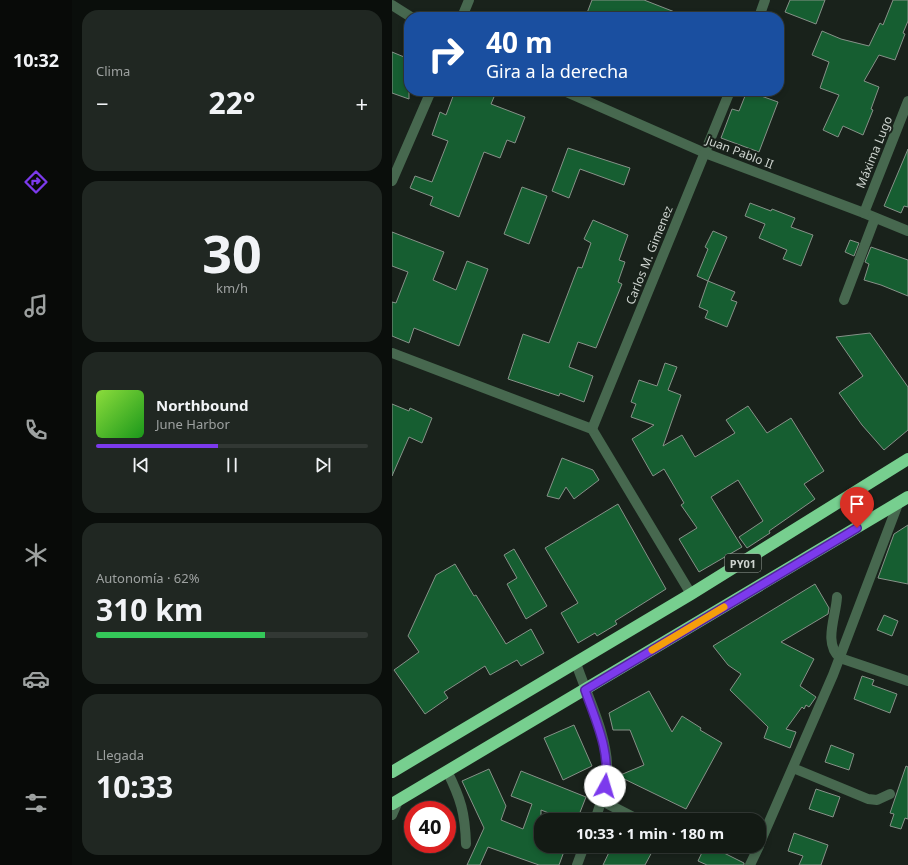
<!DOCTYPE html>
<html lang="es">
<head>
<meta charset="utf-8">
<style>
	body { margin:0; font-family:"Noto Sans",sans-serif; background:#202722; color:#f1f3f6; height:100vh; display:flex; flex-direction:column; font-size:15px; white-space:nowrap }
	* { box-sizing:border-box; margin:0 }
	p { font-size:13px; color:#9da1a0 }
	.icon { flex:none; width:22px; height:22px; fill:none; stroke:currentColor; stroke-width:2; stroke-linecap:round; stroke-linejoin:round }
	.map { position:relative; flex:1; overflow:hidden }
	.sheet { display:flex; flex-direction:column; gap:10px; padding:10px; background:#0a0e0b; width:320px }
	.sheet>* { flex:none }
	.guide { position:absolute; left:12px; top:12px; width:380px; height:84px; border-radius:16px; box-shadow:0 2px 6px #0003,0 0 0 1px #323834; background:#1a4fa0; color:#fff; overflow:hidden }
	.speed { position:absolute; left:12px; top:801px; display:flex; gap:8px; font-size:20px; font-weight:700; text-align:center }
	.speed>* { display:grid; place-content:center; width:52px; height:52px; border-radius:50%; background:#131a14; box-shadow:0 2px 6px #0003,0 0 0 1px #323834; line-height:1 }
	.speed .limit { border:6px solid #d22; background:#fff; color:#111 }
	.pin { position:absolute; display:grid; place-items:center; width:34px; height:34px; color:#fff; margin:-41px -17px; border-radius:50% 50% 50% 0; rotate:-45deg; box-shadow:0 0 4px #0007 }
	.pin .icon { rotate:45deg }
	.me { position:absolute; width:44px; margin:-22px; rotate:6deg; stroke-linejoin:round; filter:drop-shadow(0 0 3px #0008) }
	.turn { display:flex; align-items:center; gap:14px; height:84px; padding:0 16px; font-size:18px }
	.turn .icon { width:52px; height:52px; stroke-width:2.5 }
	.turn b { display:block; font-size:28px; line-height:34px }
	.big { font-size:30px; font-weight:700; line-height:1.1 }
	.sheet .widget { flex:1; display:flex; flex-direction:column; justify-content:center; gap:6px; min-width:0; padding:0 14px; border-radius:16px; background:#202722 }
	.sheet .dial { align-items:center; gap:0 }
	.dial b { font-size:52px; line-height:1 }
	.song { display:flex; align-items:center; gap:12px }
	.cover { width:48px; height:48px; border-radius:6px; background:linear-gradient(135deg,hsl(90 70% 55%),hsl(120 70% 35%)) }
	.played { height:4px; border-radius:2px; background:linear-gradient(90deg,#7c3aed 45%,#323834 45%) }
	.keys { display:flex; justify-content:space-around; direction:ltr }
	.heat { display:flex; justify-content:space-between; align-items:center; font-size:22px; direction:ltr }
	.charge { height:6px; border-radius:3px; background:linear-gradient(90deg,#34c759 62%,#323834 0) }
	.trip { position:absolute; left:142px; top:813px; width:232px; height:40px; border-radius:16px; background:#131a14; box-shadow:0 2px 6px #0003,0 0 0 1px #323834; font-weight:700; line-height:40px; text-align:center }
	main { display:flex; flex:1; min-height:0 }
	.tabs { display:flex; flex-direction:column; width:72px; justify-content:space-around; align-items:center; background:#080a08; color:#9da1a0 }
	.tabs .icon { width:28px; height:28px }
	.tabs .on { color:#7c3aed }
	.tabs b { font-size:18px; color:#f1f3f6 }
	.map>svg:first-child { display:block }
	.building { fill:#165e31; stroke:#869188 }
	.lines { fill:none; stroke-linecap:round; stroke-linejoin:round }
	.minor { stroke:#47684f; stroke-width:10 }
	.highway { stroke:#77cf8f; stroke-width:12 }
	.route-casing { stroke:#51269a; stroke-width:10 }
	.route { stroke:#7c3aed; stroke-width:7 }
	.slow { stroke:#f59e0b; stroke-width:7 }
	.labels { text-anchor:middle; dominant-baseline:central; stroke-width:4; stroke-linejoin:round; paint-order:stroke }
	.shield { fill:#19221b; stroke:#989f99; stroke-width:1 }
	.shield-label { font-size:11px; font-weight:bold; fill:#ced4cf }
	.street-label { font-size:12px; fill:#ced4cf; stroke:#19221b }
</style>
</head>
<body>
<main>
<nav class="tabs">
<b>10:32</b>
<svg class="icon on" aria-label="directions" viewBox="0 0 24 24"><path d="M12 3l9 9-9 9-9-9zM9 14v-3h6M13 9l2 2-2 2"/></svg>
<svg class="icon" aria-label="music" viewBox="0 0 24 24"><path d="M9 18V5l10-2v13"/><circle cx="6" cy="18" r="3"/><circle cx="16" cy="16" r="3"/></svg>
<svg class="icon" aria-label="phone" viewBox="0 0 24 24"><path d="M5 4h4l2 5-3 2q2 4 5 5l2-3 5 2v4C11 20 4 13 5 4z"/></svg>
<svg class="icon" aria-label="climate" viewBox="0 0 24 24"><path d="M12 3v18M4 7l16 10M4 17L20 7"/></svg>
<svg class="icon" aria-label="car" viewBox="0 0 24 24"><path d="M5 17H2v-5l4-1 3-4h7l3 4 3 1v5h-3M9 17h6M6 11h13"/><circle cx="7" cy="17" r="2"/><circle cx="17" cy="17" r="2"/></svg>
<svg class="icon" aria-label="filters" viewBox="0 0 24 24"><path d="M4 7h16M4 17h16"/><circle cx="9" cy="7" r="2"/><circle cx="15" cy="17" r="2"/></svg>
</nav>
<section class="sheet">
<div class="widget"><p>Clima</p>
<div class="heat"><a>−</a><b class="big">22°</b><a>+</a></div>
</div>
<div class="widget dial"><b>30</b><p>km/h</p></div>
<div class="widget">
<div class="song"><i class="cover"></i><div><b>Northbound</b><p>June Harbor</p></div></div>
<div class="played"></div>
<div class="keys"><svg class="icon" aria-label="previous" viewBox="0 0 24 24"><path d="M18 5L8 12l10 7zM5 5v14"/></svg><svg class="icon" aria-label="pause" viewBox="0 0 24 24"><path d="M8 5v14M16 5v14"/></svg><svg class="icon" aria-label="next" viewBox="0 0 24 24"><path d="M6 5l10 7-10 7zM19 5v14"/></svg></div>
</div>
<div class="widget"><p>Autonomía · 62%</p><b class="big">310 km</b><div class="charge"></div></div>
<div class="widget"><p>Llegada</p><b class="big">10:33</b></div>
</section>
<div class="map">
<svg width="516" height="865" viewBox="0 0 516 865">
	<rect width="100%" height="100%" fill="#19221b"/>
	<!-- building -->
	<g class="building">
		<polygon points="200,0 252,0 293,16 206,17 195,13"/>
		<polygon points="398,0 433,0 424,24 393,12"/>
		<polygon points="501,0 516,0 516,21 511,33 513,34 503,60 487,55 472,81 487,87 479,109 481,110 471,135 451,126 446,137 431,130 447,95 428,88 437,62 420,55 430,31 449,39 477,46 488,23 491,25"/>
		<polygon points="0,52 17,59 17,99 0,93"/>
		<polygon points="63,91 86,91 102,97 99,104 133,117 123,143 115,140 108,158 92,152 67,217 38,205 41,197 18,188 23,176 40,182 56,141 40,135 48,112 54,115"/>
		<polygon points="355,91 386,102 367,152 329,138 340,109 347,111"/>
		<polygon points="176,148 238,168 232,185 188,169 177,198 160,191"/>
		<polygon points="516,149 516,207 512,206 509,213 492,206"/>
		<polygon points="130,187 155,196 137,244 112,234"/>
		<polygon points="358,203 379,211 380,209 403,218 399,227 421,235 409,266 391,259 395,250 367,238 373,224 353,216"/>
		<polygon points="201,220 236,235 227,260 233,262 226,282 230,284 204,348 186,342 177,367 201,376 192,402 168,393 167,396 116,379 131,334 157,343 186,267 190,268 199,243 192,239"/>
		<polygon points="321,231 335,237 316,281 305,276 316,249 313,247"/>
		<polygon points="0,232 52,252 41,280 64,290 75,261 96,269 67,346 22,328 17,343 0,336 0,302 4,303 16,272 0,266"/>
		<polygon points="458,240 467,243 462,256 453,252"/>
		<polygon points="479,247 516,260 516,296 489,285 472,280 477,264 473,262"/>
		<polygon points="316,281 343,292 339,300 345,302 335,327 313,318 316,311 307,307"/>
		<polygon points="478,333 516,387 516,430 492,450 470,425 447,393 471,376 444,337"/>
		<polygon points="273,363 285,367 276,390 289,395 271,446 290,435 303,457 343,433 334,420 356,406 375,433 399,418 432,471 412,484 423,499 377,531 378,533 355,548 347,537 371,521 346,480 319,497 350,547 307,572 287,539 305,528 289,505 292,503 272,469 261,476 240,439 262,425 239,417 244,404 239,402 247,380 265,386"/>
		<polygon points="0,404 17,411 18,408 40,418 30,443 17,437 0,476"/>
		<polygon points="170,458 201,470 207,480 182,499 174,487 167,499 155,496"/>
		<polygon points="226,504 274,589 223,621 225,624 205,636 203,633 186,643 169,613 186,603 153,548"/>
		<polygon points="516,525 516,584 486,578 502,534"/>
		<polygon points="122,549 155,606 134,619 115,584 125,578 112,555"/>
		<polygon points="63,564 82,596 84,595 114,644 139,629 152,653 129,666 125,660 98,675 93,666 52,692 56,698 33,714 2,670 27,652 16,636 44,575"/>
		<polygon points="423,584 437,608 436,614 389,642 422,659 408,686 424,697 417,707 414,705 412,709 410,707 394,729 404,732 398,748 372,738 376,727 338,690 349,674 336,665 321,646"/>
		<polygon points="492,615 506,621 500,636 485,630"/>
		<polygon points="470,676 482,680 480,685 505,694 498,713 462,699"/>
		<polygon points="257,691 280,732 290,716 309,728 308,730 330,743 294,809 226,776 252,765 238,730 221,730 217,713"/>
		<polygon points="182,725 200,766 171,780 152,738"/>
		<polygon points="439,745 462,754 457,770 433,762"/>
		<polygon points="514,766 516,767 516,819 513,818 509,829 498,826 502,814 498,813"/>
		<polygon points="97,769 114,806 109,820 131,829 140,804 119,796 129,771 194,797 185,820 175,820 149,810 149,846 174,846 167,865 147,865 96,847 88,865 75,865 92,828 70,781"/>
		<polygon points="424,789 448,797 441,817 417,809"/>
		<polygon points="402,833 436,845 429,865 407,865 411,856 396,851"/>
		<polygon points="220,846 253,846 261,850 253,865 211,865"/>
		<polygon points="313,846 318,846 352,863 352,865 315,865 306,861"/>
	</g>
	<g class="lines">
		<!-- minor -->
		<g class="minor">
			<polyline points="0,5 19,17"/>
			<polyline points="70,17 77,0"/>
			<polyline points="367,17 373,0"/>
			<polyline points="172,91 313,153 472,213 516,231"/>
			<polyline points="0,181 39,91"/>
			<polyline points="472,213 516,101"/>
			<polyline points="452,300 483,218"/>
			<polyline points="0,353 200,429 299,594"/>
			<polyline points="200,429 338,91"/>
			<path d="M445,597C444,617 431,643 448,658L516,681"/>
			<path d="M184,663C195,696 217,738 215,772C214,789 208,805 203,820"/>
			<polyline points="401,768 476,799 485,800 498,794"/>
			<path d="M55,771C69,799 73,813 74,844"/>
			<polyline points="210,801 247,820"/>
			<polyline points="0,815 6,801"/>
			<polyline points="367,845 441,675 506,504"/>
			<polyline points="185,865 192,846"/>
			<polyline points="358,865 367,846"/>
		</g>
		<!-- highway -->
		<g class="highway">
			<polyline points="0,772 299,594 516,459"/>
			<polyline points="0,804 516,497"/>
		</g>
	</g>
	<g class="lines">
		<!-- route casing -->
		<g class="route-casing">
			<path id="route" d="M213,786C219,752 204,722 193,690L465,528"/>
		</g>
		<!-- route -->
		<use href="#route" class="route"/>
		<!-- slow -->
		<polyline class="slow" points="260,650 332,607"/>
	</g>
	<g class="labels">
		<!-- shield labels -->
		<rect class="shield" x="333" y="554" width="36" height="18" rx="3"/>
		<g class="shield-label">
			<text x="351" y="563">PY01</text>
		</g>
		<!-- street labels -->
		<g class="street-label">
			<text transform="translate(348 152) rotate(21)">Juan Pablo II</text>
			<text transform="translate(482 152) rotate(-68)">Máxima Lugo</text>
			<text transform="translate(257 255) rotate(-68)">Carlos M. Gimenez</text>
		</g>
	</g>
</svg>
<div class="speed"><div class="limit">40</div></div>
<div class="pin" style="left:465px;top:528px;background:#d93025"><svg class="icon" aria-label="arrive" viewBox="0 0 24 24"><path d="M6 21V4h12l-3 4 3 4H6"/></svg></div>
<svg class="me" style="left:213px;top:786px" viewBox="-20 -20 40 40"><circle r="19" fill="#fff"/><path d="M0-13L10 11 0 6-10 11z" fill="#7c3aed"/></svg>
<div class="trip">10:33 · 1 min · 180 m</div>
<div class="guide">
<div class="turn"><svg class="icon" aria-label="right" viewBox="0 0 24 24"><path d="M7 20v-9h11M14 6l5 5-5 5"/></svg><div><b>40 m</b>Gira a la derecha</div></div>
</div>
</div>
</main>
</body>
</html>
